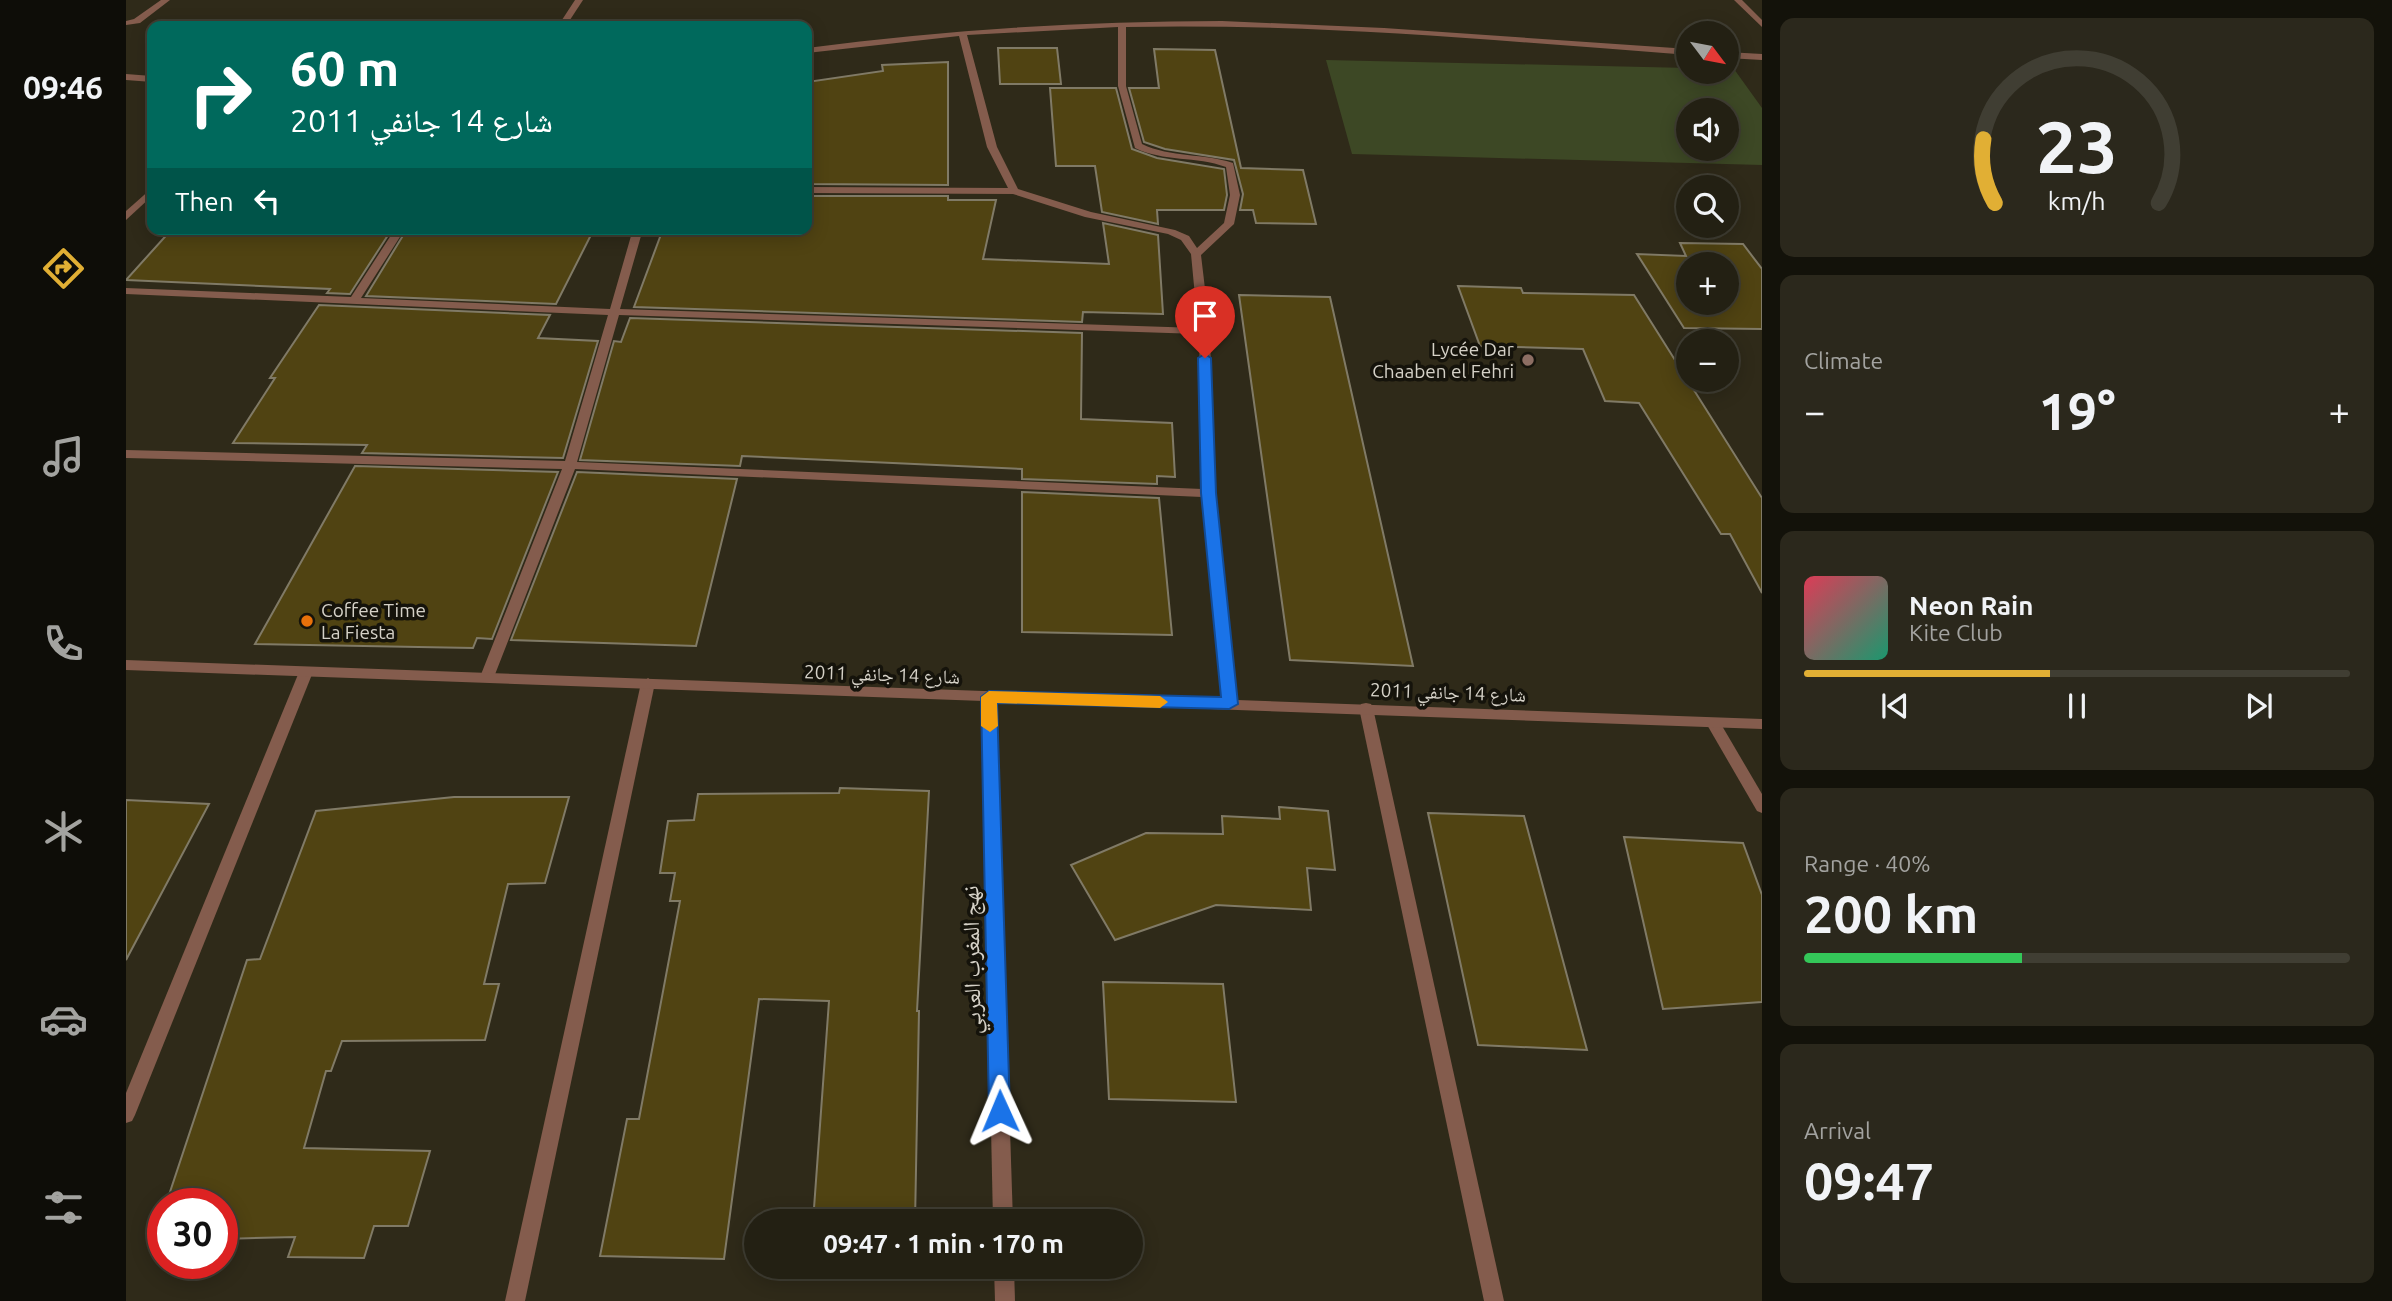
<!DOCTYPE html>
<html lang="en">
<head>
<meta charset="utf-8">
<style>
	body { margin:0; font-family:Ubuntu,"Noto Naskh Arabic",sans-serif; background:#2b281c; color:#f1f3f6; height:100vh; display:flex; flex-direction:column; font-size:26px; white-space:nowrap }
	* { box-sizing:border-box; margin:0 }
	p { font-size:23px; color:#a3a3a0 }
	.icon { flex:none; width:38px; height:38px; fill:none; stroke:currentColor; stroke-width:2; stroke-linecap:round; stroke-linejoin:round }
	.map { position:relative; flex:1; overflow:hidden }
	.details { display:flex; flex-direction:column; gap:18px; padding:18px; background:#13120a; width:630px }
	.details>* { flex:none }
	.hud { position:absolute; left:21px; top:21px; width:665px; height:214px; border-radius:14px; box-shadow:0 4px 18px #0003,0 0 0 2px #403e33; background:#00695c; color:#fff; overflow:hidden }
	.needle { width:46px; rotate:122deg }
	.fabs { position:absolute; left:1550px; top:21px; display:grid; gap:14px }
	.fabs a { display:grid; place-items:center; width:63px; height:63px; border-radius:50%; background:#232013; box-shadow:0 4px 18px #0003,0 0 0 2px #403e33; font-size:35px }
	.speed { position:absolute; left:21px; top:1188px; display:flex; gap:14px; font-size:35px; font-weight:700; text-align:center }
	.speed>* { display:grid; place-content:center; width:91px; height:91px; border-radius:50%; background:#232013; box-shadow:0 4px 18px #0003,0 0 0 2px #403e33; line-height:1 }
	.speed .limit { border:10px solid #d22; background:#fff; color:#111 }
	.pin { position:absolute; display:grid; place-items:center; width:60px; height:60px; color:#fff; margin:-72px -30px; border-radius:50% 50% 50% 0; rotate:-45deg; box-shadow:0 0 7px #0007 }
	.pin .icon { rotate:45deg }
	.me { position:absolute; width:77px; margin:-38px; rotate:359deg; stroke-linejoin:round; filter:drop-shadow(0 0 5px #0008) }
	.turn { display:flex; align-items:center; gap:24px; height:147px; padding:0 28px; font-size:32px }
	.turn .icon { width:91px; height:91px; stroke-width:2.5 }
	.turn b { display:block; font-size:49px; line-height:60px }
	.then { display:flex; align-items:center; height:66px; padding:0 28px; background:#0003; gap:14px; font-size:26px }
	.big { font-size:52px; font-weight:600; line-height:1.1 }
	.details .card { flex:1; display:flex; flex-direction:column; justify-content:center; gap:10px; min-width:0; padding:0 24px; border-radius:14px; background:#2b281c }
	.details .dial { align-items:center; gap:0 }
	.dial svg { height:182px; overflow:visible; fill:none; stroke:#403e33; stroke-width:7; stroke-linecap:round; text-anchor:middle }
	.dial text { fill:#f1f3f6; stroke:none }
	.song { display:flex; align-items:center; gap:21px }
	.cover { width:84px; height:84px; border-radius:10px; background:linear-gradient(135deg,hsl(350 70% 55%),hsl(160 70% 35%)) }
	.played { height:7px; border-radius:4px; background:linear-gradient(90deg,#e1af34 45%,#403e33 45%) }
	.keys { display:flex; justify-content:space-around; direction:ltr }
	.heat { display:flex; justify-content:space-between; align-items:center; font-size:38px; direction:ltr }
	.charge { height:10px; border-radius:5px; background:linear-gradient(90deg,#34c759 40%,#403e33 0) }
	.trip { position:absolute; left:618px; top:1209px; width:399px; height:70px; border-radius:35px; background:#232013; box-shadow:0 4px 18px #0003,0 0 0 2px #403e33; font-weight:600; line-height:70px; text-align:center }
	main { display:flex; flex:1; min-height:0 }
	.tabs { display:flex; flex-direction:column; width:126px; justify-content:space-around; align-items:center; background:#0e0d08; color:#a3a3a0 }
	.tabs .icon { width:49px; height:49px }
	.tabs .selected { color:#e1af34 }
	.tabs b { font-size:32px; color:#f1f3f6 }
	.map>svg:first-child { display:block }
	.green { fill:#3d4825; fill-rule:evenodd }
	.building { fill:#504312; stroke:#807a66; stroke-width:2; fill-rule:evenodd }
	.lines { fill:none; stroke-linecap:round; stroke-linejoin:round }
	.minor { fill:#845c4d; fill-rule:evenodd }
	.tertiary { fill:#845c4d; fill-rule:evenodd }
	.route { fill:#1a73e8; stroke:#114b97; stroke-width:2 }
	.slow { fill:#f59e0b }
	.education-dot { fill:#8d6e63; stroke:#15130b; stroke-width:2.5 }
	.food-dot { fill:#e8710a; stroke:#15130b; stroke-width:2.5 }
	.labels { text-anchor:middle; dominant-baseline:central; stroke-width:7; stroke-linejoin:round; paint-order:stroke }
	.poi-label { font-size:19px; fill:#d5d1c7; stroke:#15130b; text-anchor:end }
	.street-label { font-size:19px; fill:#d5d1c7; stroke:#15130b }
	.near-street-label { font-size:23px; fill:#d5d1c7; stroke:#15130b }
</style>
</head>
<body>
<main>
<nav class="tabs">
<b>09:46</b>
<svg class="icon selected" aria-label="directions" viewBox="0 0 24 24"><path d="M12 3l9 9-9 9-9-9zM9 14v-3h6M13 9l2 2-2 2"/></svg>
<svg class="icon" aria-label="music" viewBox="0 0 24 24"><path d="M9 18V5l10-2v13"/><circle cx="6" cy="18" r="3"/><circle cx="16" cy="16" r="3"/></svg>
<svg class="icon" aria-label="phone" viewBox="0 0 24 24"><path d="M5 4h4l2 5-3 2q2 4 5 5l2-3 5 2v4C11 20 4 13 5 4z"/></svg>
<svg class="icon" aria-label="climate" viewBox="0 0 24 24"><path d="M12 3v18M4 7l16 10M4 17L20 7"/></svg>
<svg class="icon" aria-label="car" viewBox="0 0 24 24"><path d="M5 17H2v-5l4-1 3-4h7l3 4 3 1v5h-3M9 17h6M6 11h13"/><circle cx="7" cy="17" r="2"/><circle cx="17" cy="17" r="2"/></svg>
<svg class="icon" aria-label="filters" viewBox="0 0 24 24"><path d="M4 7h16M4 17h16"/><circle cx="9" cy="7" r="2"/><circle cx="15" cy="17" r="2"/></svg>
</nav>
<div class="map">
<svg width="1636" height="1301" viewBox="0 0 1636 1301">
	<rect width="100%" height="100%" fill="#2f2a19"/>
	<!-- green -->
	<path class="green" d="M1200,60L1563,68V72H1601V69H1608L1636,108V165L1226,154ZM1563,110H1601V149H1563Z"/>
	<!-- building -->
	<g class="building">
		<polygon points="872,48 931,48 935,84 874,84"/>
		<polygon points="1028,49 1089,50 1115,168 1177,170 1190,224 1130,223 1127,210 1114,210 1117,194 1108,160 1039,149 1018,142 1003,88 1033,88"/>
		<polygon points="822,62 822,185 681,184 681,82 757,71 756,65"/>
		<polygon points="924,88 990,88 1006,149 1031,158 1098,169 1101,195 1098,210 1031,210 1032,224 976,212 969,166 930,166"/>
		<polygon points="681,196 822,196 822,200 870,200 857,259 983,264 977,223 1032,235 1037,314 957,312 956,322 508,307 537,229 681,229"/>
		<polygon points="46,229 266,229 224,294 201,293 204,289 0,280"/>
		<polygon points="281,229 468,229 430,304 240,296"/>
		<path d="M1554,243L1617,244L1636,269V329L1558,328L1511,254L1560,256ZM1563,264H1601V303H1563Z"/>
		<polygon points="1332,286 1395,288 1397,293 1508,295 1636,498 1636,593 1604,534 1595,534 1513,403 1479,401 1457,349 1354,346"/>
		<polygon points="1113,295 1204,297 1287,666 1164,660"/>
		<polygon points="193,305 424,315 412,338 472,341 437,458 236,453 241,445 107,443 149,378 144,378"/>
		<polygon points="504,318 956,333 955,419 1046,423 1049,477 1031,476 1031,484 896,479 896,469 616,456 614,466 454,460 488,341 495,342"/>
		<polygon points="229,466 432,472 366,639 351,638 347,648 129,644"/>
		<polygon points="451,472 611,479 570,646 385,640"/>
		<polygon points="896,492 1033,498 1046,635 896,632"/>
		<polygon points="714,788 803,791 791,1011 793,1011 789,1222 687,1222 703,1001 633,999 598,1259 474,1256 501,1119 513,1119 554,901 544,901 549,873 534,873 542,821 568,820 572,794 713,793"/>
		<polygon points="328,797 443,797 419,883 382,884 358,984 373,984 359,1040 216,1041 205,1071 200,1071 178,1148 304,1151 282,1226 248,1226 238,1258 162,1257 169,1237 96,1239 96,1204 40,1204 121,960 134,959 190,811"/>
		<polygon points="0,800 83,804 0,960"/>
		<polygon points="1153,807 1202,811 1209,870 1181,868 1185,910 1090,905 989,940 945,865 1020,833 1097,834 1096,816 1154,819"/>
		<polygon points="1302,813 1398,816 1461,1050 1352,1045"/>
		<polygon points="1498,837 1617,843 1636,895 1636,1002 1537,1009"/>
		<polygon points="977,982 1097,984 1110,1102 983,1099"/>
	</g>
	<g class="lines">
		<!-- minor -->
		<g class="minor">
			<polygon points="35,0 44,0 14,23 0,25 0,21 8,19"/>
			<polygon points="449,0 457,0 440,26 432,26"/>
			<path d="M1096,21L1258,28L1563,49V55C1375,41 1188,23 1000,27V86L1016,144C1045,158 1078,153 1107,163L1114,195L1108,224L1075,255L1084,331L1088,493L1110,704L1108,708H1098L1096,704L1076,497L449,469L368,677L361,682L354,677L436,469L0,458V450L439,461L482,315L0,294V288L225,297L269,229H279L235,298L484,309L507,229H517L494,309L1072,328L1065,254L1055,240L1042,234L959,217L887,194L681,193V187L882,188L861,147L833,36L681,53V48C819,30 956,21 1096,21ZM992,27V86L1009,148C1038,162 1070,156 1100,167L1104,195L1098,223L1071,248L1063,236L1049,230L965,212L892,189L871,147L841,35ZM493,315L1073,334L1076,489L451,462Z"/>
			<polygon points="1601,52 1636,54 1636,60 1601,58"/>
			<polygon points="0,74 26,76 26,82 0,80"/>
			<polygon points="26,188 26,196 0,220 0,211"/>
			<polygon points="180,667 187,672 9,1115 6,1121 0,1123 0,1093 173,672"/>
			<polygon points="522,678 529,683 399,1301 379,1301 515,683"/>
			<polygon points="863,692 870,697 887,1222 867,1222 856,697"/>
			<polygon points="1240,703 1245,704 1247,708 1378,1301 1358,1301 1233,708 1235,704"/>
			<polygon points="1587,718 1592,719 1636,794 1636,813 1631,811 1580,723 1582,719"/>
			<polygon points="868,1267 888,1267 889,1301 869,1301"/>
		</g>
		<!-- tertiary -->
		<g class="tertiary">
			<polygon points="1608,0 1616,0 1636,20 1636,27"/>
			<polygon points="0,660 1636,719 1636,729 0,670"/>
		</g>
	</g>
	<!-- route -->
	<polygon class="route" points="1079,354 1085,358 1090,493 1112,704 1103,709 871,703 884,1111 881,1118 874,1121 866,1118 863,1111 855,697 863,691 1095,697 1075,493 1072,358"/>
	<!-- slow -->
	<polygon class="slow" points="863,691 1034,696 1042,702 1034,708 871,703 872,726 864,732 855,726 855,697"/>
	<!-- markers -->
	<circle class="education-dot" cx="1402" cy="360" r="7"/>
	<circle class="food-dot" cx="181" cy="621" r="7"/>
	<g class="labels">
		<!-- poi labels -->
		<g class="poi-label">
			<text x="1388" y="349">Lycée Dar<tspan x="1388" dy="22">Chaaben el Fehri</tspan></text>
			<text x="195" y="610" text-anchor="start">Coffee Time<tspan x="195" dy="22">La Fiesta</tspan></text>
		</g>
		<!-- street labels -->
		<g class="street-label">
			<text transform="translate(756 674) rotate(2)">شارع 14 جانفي 2011</text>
			<text transform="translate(1322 692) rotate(2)">شارع 14 جانفي 2011</text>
		</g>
		<!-- near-street labels -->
		<g class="near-street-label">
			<text transform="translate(845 960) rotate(-91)">نهج المغرب العربي</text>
		</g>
	</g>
</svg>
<div class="fabs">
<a><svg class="needle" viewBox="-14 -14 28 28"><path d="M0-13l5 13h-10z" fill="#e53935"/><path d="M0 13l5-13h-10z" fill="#a3a3a0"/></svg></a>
<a><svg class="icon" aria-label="sound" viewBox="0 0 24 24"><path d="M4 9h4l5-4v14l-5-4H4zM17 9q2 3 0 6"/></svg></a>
<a><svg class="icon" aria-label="search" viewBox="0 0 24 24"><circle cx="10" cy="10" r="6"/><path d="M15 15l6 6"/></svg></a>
<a>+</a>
<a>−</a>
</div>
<div class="speed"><div class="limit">30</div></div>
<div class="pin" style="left:1079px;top:358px;background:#d93025"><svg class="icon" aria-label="arrive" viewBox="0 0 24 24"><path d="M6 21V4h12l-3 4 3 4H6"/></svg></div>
<svg class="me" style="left:874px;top:1111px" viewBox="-20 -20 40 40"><path d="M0-17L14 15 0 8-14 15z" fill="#1a73e8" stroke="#fff" stroke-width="4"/></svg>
<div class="trip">09:47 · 1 min · 170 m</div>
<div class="hud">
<div class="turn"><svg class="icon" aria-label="right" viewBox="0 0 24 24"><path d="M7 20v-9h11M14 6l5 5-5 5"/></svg><div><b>60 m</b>شارع 14 جانفي 2011</div></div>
<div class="then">Then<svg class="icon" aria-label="left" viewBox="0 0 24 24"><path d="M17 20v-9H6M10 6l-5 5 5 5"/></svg></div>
</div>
</div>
<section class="details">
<div class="card dial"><svg viewBox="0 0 100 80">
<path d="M14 69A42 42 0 1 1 86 69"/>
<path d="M14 69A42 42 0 0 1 9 41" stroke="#e1af34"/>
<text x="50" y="56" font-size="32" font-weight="700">23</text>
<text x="50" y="72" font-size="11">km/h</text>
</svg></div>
<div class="card"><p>Climate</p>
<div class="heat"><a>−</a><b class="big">19°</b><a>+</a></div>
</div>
<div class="card">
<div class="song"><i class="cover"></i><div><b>Neon Rain</b><p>Kite Club</p></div></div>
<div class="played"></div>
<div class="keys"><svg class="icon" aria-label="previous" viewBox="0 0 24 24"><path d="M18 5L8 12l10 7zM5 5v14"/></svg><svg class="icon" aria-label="pause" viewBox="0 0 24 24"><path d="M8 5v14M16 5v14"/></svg><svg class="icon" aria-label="next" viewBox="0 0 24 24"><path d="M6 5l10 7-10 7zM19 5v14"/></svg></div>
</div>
<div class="card"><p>Range · 40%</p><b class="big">200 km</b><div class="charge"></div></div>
<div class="card"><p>Arrival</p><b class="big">09:47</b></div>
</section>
</main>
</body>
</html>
